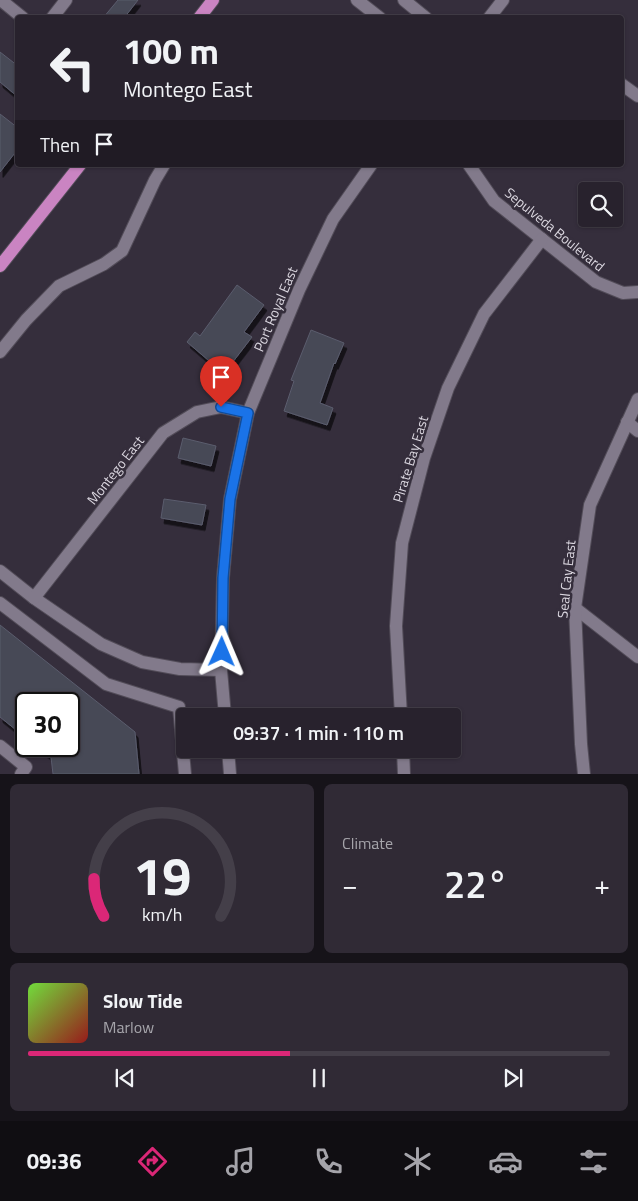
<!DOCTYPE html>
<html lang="en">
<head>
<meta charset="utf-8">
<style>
	body { margin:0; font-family:"Titillium Web",sans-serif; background:#302a35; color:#f1f3f6; height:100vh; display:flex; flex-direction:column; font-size:19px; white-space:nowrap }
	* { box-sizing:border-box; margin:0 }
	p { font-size:16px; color:#a5a4aa }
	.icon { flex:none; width:28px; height:28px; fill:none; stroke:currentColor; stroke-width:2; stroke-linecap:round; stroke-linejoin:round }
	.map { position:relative; height:774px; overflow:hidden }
	.side { display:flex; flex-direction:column; gap:10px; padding:10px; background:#161319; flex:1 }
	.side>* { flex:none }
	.hud { position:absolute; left:15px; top:15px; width:609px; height:152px; border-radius:5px; box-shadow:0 1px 4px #0004,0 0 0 1px #443f49; background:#28222d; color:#f1f3f6; overflow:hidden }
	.buttons { position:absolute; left:578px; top:182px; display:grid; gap:10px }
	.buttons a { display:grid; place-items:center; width:45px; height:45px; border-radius:5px; background:#28222d; box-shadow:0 1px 4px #0004,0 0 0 1px #443f49; font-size:25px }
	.speed { position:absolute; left:15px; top:692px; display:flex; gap:10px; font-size:25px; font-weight:700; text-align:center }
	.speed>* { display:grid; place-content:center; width:65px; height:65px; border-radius:50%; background:#28222d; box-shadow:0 1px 4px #0004,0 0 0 1px #443f49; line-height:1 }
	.speed .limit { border:2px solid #111; border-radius:8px; background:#fff; color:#111 }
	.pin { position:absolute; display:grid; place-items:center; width:42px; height:42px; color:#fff; margin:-51px -21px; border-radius:50% 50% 50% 0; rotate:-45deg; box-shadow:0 0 5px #0007 }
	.pin .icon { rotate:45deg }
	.me { position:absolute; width:55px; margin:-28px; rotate:1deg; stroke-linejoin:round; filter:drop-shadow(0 0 4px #0008) }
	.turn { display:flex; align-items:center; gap:18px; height:105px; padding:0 25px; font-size:22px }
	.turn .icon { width:65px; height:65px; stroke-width:2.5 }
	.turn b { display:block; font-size:35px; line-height:42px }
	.then { display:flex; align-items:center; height:48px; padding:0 25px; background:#0003; gap:10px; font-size:19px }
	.big { font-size:38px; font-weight:600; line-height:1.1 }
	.side .card { flex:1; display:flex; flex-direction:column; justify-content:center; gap:8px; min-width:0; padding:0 18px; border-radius:8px; background:#302a35 }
	.side .dial { align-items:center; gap:0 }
	.dial svg { height:130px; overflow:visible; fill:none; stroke:#443f49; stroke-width:7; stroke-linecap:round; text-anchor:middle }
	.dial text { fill:#f1f3f6; stroke:none }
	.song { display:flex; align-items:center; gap:15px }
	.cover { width:60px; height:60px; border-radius:8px; background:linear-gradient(135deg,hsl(100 70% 55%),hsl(0 70% 35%)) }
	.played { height:5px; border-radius:2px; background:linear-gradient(90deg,#db2777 45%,#443f49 45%) }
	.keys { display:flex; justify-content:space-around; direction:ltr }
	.heat { display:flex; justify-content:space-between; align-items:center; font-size:28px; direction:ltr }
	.side .tiles { flex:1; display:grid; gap:10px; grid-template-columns:1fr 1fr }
	.card:last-child { grid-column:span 2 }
	.trip { position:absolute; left:176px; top:708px; width:285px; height:50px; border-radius:5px; background:#28222d; box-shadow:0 1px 4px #0004,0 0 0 1px #443f49; font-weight:600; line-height:50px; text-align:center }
	.tab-bar { display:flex; height:80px; justify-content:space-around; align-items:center; background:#100e12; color:#a5a4aa }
	.tab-bar .icon { width:35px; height:35px }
	.tab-bar .on { color:#db2777 }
	.tab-bar b { font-size:22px; color:#f1f3f6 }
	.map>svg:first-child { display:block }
	.building { fill:#464857; stroke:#5b5d6d; filter:url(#shadow) }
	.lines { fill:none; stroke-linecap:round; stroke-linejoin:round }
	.minor-casing { stroke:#524c58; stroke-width:14 }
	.major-casing { stroke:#524c58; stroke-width:14 }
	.minor { stroke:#827a8b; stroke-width:12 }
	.major { stroke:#ca84c2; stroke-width:12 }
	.route-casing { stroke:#114b97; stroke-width:12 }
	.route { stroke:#1a73e8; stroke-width:9 }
	.labels { text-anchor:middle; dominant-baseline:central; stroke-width:5; stroke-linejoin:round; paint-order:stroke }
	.street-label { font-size:14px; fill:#dcd8e1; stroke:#352e3c }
</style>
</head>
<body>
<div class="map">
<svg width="638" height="774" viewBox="0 0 638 774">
	<defs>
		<filter id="shadow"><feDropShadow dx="3" dy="5.5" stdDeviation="0" flood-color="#0009"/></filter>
	</defs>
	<rect width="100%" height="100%" fill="#352e3c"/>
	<!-- building -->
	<g class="building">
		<polygon points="118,0 138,0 124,18 103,18"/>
		<polygon points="0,52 18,66 18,97 0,82"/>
		<polygon points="0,114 18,128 18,149 0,172"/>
		<polygon points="237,285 264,305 244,332 252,337 232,363 237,368 229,378 187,342 195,332 200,336"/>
		<polygon points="311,330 344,343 335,364 334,363 320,403 333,408 327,425 284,411 294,381 291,380"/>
		<polygon points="183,438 216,446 211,466 178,458"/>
		<polygon points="164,499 206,505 202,525 161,518"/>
		<polygon points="0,625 135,732 139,774 53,774 51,757 37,746 69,746 69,704 26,704 26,738 0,717"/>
	</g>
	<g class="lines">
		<!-- minor casing -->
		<g class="minor-casing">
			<g id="minor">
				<polyline points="357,0 380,18"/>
				<polyline points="404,0 426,18"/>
				<polyline points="0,1 2,1 23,18"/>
				<polyline points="52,18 66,0"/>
				<polyline points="489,18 503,0"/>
				<polyline points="621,84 638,96"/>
				<polyline points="469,165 494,201 596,282 623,293 638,292"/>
				<polyline points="0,352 26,320 59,286 104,264 122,251 155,180 164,165"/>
				<polyline points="627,422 638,431"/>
				<polyline points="0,571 34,598 101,644 142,662 180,669 221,670"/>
				<polyline points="34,598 163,433 197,412 221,407 248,413"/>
				<polyline points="0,603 106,684 179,707 185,774"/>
				<polyline points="575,608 638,657"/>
				<polyline points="225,716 221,670 223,578 230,499 248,413 299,290 333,219 371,165"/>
				<polyline points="401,716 396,626 402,543 424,458 448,388 484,314 542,239"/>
				<polyline points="0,746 26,767 21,774"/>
				<polyline points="228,749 230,774"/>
				<polyline points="403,749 404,774"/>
				<polyline points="584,774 581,744 575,608 590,505 638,399"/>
			</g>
		</g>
		<!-- major casing -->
		<g class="major-casing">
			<g id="major">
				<polyline points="199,18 213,0"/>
				<polyline points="0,266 80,165"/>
			</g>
		</g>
		<!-- minor -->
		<use href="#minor" class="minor"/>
		<!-- major -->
		<use href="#major" class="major"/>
	</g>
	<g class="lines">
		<!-- route casing -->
		<g class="route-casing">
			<polyline id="route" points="221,407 248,413 230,499 223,578 222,652"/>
		</g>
		<!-- route -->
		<use href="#route" class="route"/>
	</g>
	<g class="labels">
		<!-- street labels -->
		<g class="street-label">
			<text transform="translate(555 229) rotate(39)">Sepulveda Boulevard</text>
			<text transform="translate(275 309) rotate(-67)">Port Royal East</text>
			<text transform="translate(410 459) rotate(-73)">Pirate Bay East</text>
			<text transform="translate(115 470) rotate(-52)">Montego East</text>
			<text transform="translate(566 579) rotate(-84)">Seal Cay East</text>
		</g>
	</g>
</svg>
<div class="buttons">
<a><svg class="icon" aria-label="search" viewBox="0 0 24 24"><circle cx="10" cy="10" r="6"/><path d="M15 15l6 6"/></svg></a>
</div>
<div class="speed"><div class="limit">30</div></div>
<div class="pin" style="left:221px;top:407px;background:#d93025"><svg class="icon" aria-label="arrive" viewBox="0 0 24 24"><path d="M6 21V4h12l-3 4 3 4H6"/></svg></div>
<svg class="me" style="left:222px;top:652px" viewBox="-20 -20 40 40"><path d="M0-17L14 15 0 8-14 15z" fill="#1a73e8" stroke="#fff" stroke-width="4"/></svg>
<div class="trip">09:37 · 1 min · 110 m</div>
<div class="hud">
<div class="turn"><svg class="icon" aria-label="left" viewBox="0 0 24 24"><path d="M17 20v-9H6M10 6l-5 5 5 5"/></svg><div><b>100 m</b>Montego East</div></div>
<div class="then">Then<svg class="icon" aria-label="arrive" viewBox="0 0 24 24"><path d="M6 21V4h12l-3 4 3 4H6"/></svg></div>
</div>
</div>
<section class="side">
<div class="tiles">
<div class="card dial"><svg viewBox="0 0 100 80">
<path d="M14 69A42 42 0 1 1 86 69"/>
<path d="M14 69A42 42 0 0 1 8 46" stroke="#db2777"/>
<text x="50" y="56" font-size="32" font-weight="700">19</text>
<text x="50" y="72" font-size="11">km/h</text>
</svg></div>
<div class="card"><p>Climate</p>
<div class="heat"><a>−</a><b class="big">22°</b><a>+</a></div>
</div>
<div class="card">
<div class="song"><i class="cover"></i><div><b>Slow Tide</b><p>Marlow</p></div></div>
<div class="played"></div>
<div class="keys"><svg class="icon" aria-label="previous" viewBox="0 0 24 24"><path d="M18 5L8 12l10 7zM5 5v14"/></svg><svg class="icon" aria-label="pause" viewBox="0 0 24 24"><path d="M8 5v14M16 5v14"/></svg><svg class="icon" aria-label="next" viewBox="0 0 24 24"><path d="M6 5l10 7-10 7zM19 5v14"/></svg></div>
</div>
</div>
</section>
<nav class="tab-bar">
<b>09:36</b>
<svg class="icon on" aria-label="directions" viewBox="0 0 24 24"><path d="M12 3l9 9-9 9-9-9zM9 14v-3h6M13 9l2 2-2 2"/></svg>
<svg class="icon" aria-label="music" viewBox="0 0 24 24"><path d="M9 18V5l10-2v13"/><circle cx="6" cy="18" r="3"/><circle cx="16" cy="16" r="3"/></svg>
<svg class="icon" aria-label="phone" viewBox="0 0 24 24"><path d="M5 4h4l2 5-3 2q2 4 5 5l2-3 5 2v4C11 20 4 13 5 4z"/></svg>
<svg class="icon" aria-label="climate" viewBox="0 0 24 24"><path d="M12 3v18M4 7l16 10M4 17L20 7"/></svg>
<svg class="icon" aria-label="car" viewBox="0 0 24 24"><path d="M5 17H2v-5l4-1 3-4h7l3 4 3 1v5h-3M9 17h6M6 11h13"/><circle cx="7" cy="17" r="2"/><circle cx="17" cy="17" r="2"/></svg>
<svg class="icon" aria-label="filters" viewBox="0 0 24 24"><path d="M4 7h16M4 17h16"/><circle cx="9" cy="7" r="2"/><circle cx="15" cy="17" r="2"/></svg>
</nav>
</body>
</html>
